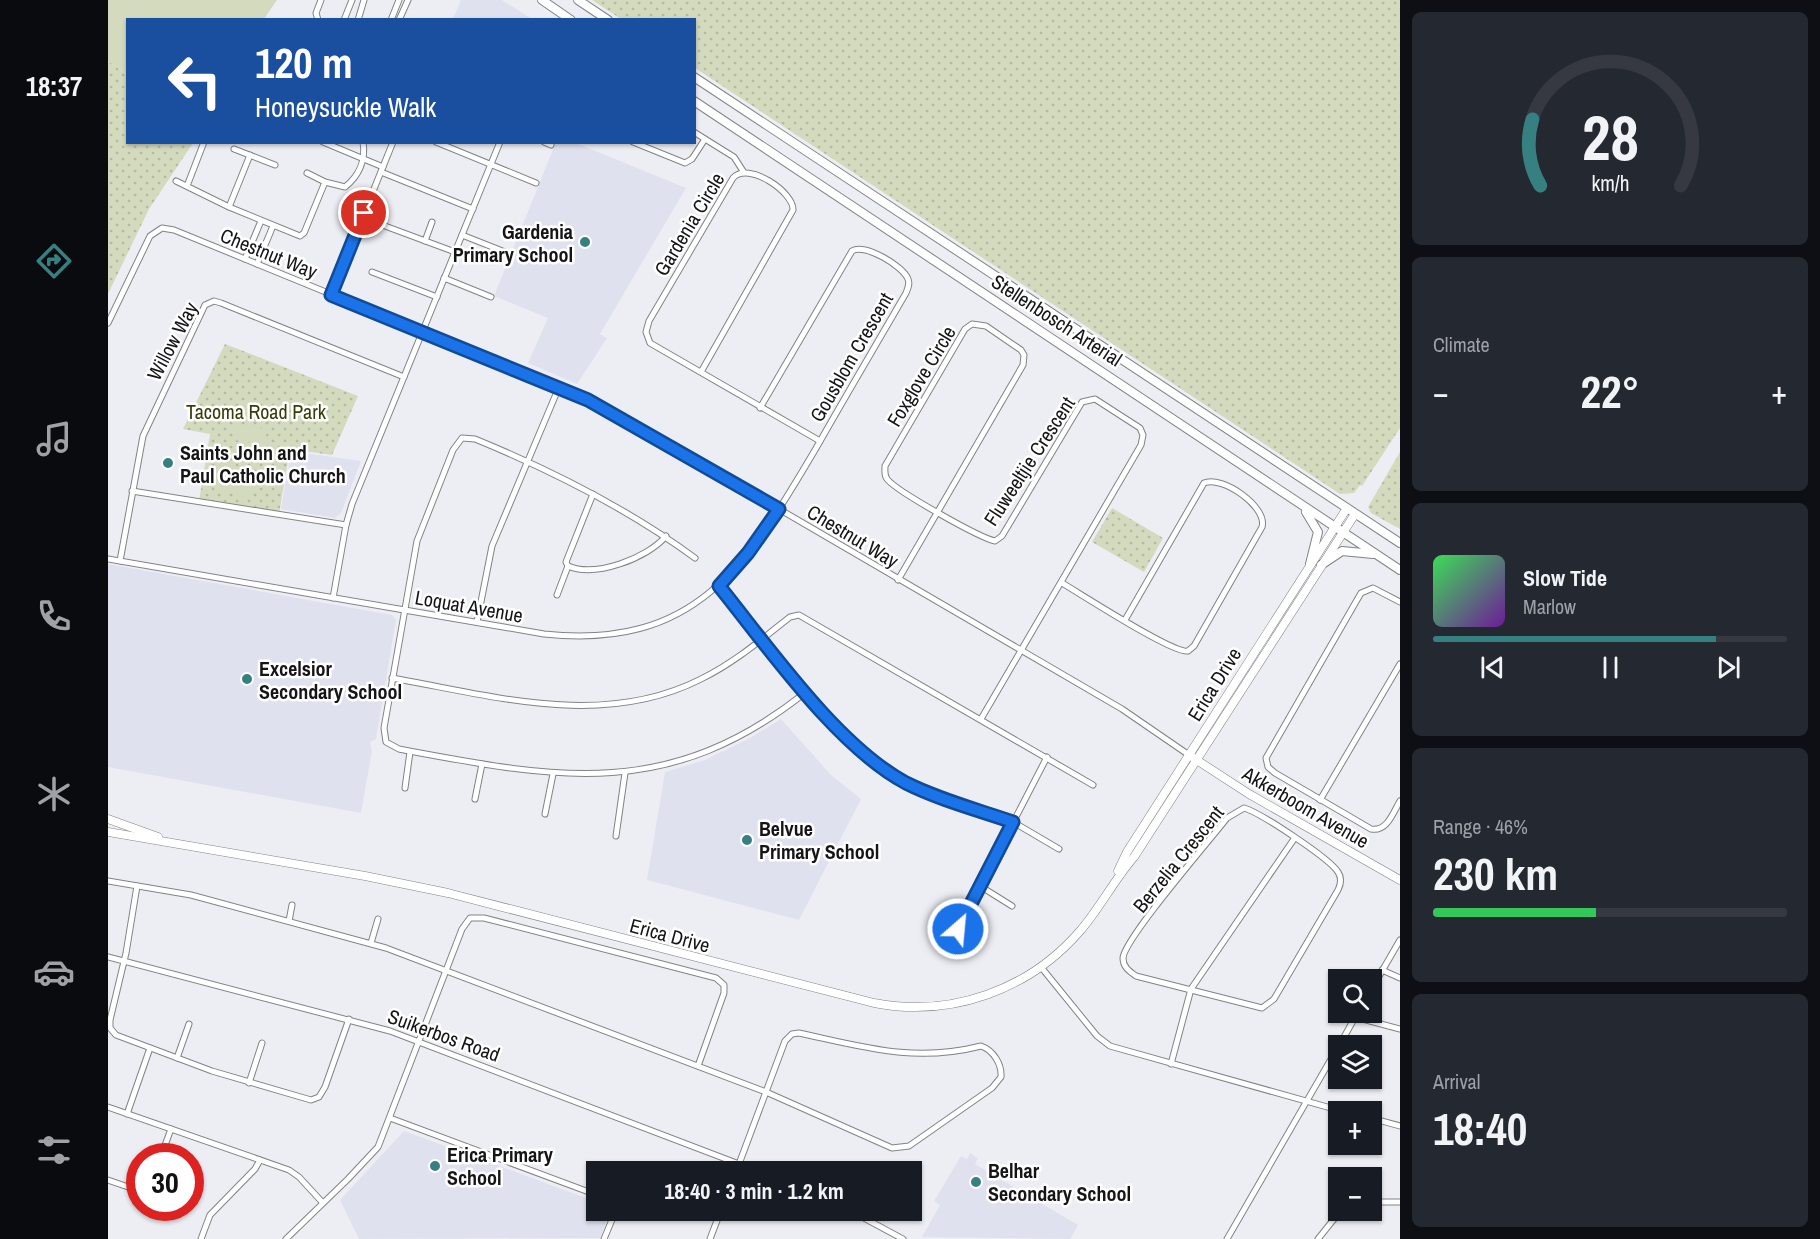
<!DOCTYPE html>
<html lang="en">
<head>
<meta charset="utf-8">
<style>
	body { margin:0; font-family:"Archivo Narrow",sans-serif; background:#242831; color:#f1f3f6; height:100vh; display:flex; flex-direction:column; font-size:22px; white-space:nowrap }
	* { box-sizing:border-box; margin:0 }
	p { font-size:20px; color:#9ea1a6 }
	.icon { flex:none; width:33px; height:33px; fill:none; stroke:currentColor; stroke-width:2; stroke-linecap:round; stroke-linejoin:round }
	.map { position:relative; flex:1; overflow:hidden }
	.panel { display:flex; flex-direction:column; gap:12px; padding:12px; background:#0d0f14; width:420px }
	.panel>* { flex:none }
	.hud { position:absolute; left:18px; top:18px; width:570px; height:126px; border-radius:0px; box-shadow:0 2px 4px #0004; background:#1a4fa0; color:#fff; overflow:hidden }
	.fabs { position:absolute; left:1220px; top:969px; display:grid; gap:12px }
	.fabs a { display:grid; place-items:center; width:54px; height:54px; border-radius:0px; background:#171b24; box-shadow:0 2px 4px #0004; font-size:30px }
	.speed { position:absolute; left:18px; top:1143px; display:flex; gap:12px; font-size:30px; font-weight:700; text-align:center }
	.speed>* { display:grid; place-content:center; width:78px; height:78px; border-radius:50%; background:#171b24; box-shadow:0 2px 4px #0004; line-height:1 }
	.speed .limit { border:9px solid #d22; background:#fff; color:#111 }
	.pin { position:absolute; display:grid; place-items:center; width:51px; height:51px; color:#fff; margin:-26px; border:3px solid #fff; border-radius:50%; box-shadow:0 2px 6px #0007 }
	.me { position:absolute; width:66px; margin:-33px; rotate:27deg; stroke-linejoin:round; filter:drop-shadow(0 0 4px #0008) }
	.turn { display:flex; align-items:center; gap:21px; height:126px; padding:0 30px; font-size:27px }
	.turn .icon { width:78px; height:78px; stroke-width:2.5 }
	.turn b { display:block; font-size:42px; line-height:51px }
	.big { font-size:45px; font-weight:700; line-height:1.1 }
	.panel .card { flex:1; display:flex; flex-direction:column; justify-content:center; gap:9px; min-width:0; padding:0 21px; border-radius:9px; background:#242831 }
	.panel .dial { align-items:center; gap:0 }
	.dial svg { height:156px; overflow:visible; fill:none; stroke:#363941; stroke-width:7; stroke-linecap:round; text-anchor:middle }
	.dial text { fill:#f1f3f6; stroke:none }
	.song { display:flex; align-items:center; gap:18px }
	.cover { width:72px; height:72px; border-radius:9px; background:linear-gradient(135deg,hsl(130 70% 55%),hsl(280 70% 35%)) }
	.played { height:6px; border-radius:3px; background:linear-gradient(90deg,#378081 80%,#363941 80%) }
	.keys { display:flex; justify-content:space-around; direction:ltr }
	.heat { display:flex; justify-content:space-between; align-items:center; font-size:33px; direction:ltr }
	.charge { height:9px; border-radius:4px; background:linear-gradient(90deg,#34c759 46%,#363941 0) }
	.trip { position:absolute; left:478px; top:1161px; width:336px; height:60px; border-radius:0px; background:#171b24; box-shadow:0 2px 4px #0004; font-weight:700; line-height:60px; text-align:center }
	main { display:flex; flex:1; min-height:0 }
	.tabs { display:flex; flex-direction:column; width:108px; justify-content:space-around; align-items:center; background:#090b0e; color:#9ea1a6 }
	.tabs .icon { width:42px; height:42px }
	.tabs .selected { color:#378081 }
	.tabs b { font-size:27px; color:#f1f3f6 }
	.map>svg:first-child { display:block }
	.built { fill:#dfe2ee }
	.grass { fill:url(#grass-dots) }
	.garden { fill:#d4dabe }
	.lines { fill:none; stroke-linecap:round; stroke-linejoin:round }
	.minor-casing { stroke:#828387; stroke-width:7 }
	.secondary-casing { stroke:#828387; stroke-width:9 }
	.primary-casing { stroke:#828387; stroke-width:10 }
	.minor { stroke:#fff; stroke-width:5 }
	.secondary { stroke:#fff; stroke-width:8 }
	.primary { stroke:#fff; stroke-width:8 }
	.route-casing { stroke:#114b97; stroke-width:15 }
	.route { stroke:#1a73e8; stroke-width:10 }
	.poi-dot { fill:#378081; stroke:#fff; stroke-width:2 }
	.labels { text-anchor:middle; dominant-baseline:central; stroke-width:5; stroke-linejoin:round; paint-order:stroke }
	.street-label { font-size:20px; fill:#151517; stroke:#fff }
	.poi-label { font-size:20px; font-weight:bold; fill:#151517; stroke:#fff; text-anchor:start }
	.park-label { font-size:20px; fill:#373d08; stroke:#fff }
</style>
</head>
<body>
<main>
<nav class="tabs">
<b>18:37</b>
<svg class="icon selected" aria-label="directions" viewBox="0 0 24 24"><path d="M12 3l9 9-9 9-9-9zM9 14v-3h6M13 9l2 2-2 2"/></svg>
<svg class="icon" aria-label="music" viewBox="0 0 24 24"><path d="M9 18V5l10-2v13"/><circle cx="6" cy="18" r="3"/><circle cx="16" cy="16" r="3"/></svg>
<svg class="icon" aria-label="phone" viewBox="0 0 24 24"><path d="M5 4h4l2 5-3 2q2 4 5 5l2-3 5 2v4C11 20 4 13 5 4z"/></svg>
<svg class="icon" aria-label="climate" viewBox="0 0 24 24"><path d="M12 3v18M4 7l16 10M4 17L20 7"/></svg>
<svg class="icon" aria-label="car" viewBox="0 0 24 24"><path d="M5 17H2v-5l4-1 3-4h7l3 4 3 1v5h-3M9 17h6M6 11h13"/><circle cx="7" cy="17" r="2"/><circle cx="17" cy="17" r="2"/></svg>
<svg class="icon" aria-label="filters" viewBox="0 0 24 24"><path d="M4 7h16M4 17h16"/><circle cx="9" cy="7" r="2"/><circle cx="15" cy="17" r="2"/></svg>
</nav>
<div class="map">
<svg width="1292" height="1239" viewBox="0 0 1292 1239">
	<defs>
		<pattern id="grass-dots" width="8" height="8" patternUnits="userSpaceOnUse" patternTransform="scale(1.5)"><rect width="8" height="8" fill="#d4dabe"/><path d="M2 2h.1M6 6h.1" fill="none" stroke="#b5baa3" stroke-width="1.8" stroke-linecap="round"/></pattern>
	</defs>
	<rect width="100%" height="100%" fill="#edeef3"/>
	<!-- built -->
	<g class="built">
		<polygon points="353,0 394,0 424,19 345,19"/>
		<polygon points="448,142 468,143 578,188 492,334 499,338 469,384 420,363 440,318 386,296"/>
		<polygon points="183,451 253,461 233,513 227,518 173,509"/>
		<polygon points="0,564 284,615 288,620 268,739 262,742 264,751 253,813 0,767"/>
		<polygon points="673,719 723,775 753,799 691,920 539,880 557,772 597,760 642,738"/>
		<polygon points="296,1131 489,1202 489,1210 502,1211 492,1238 251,1239 232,1200"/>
		<polygon points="862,1153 870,1158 867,1164 970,1225 962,1239 814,1237 832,1205 826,1201 853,1156 859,1159"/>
	</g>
	<!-- grass -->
	<g class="grass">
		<polygon points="484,0 1292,0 1292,428 1254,486 1252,485 1246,493 1232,494 587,68 586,20 513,19"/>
		<polygon points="0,61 19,74 20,142 85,143 41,209 0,294"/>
		<polygon points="117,344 250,396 224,455 182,449 171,514 91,501 102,434 75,429"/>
		<polygon points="1292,452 1292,529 1263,513 1260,507"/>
		<polygon points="1004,508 1055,538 1036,572 984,542"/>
	</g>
	<!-- garden -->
	<g class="garden">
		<polygon points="0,0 169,0 156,19 20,20 19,74 0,61"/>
		<polygon points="128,425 159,429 157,444 127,440"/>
		<polygon points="110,461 125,463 121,494 106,492"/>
		<polygon points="131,464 146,466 142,497 126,495"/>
	</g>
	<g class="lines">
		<!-- minor casing -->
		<g class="minor-casing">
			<g id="minor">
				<polyline points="210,20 208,13 213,0"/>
				<polyline points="236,20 244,0"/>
				<polyline points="250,20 256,0"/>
				<polyline points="283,20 291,0"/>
				<polyline points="291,20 300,0"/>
				<polyline points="586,132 597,139"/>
				<polyline points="215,142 275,167"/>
				<polyline points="328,142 428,183"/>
				<polyline points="436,142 443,145"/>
				<polyline points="525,142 577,163 584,159 597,139 626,157 635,171"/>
				<polyline points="126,149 167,165"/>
				<polyline points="273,172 365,209"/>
				<path d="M199,173L217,182L237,187C251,176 258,160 255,142"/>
				<polyline points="68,181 121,207 192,236 196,233 217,182"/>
				<polyline points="79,186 96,142"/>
				<polyline points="121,207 142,155"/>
				<polyline points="277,226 347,252"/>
				<polyline points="354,235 397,252"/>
				<polyline points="317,241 324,222"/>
				<polyline points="137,259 153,221"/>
				<polyline points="149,264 165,226"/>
				<polyline points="264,272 329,297"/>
				<polyline points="336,278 383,297"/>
				<polyline points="223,295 285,142"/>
				<polyline points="0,323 42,236 54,228 66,230 465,393 508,414 1014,709 1081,755"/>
				<path d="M593,372L685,210C686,192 640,161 625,178L541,321L538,332L542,343L712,441"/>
				<polyline points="24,491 238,525"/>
				<path d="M587,558C519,508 445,471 367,439L354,438L345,450L309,541L276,728L278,742L291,749C450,779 561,801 698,692"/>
				<path d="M0,559L436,634C587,650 638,567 707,450C737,397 768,345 798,293C800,288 802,284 800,279C795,266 757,243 744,251L652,408"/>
				<polyline points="12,561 35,436 97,305 106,301 113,303 296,377"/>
				<path d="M460,566C487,578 540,558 558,536"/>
				<path d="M790,580L915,365L916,355L913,350L878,326L864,324L857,329L777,466C777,471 776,475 779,479C788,491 872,538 887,541L894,536L974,402L987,399L1032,428L1035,435L1033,445L873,719"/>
				<path d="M954,583C973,594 1065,654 1080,651L1086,646L1154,527C1160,507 1114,475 1096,483L1017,620"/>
				<polyline points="611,586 722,720 771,766 820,792 905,822 951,849"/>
				<polyline points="449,595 460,566 458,562 485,494"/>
				<polyline points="225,598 238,525 244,504 392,142"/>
				<path d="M1292,602L1265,588L1253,593L1158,758L1160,767L1167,773L1263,829C1279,832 1285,813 1292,801"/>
				<polyline points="369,622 384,546 451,387"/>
				<path d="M284,678C386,696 495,729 593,679C626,663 654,639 682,617L691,615L985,785"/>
				<polyline points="297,788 302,752"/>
				<polyline points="367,799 374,764"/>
				<polyline points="1212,800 1292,664"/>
				<path d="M1136,808C1153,813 1221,858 1230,872C1234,878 1233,884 1230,890L1166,999L1154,1008L1028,976C1021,971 1015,967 1015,958C1016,939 1102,840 1119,818Z"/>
				<polyline points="437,814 445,774"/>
				<polyline points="508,836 517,773"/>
				<path d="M0,881L83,895L278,948L658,1092L784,1148L801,1146L884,1088L893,1077C894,1064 885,1050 873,1046C806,1063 756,1047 691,1033L684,1034L677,1041L628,1172"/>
				<polyline points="29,886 18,953 2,1020 2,1028 8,1035 104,1071 203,1100 211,1097 217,1087 241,1019"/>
				<polyline points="872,886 904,906"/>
				<polyline points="181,921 184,905"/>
				<polyline points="850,929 939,757"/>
				<polyline points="263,943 270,919"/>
				<polyline points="0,957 282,1031 652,1172"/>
				<polyline points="933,967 989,1036 1002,1046 1237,1112"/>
				<polyline points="1274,970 1292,978"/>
				<polyline points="1263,990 1292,940"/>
				<polyline points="1247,1017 1292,1029"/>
				<polyline points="1231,1046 1250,1012"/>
				<polyline points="69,1058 81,1024"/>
				<polyline points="1063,1064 1083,989 1186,839"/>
				<polyline points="141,1083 154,1043"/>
				<polyline points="0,1107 181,1170 191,1177 215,1203"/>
				<polyline points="19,1114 42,1048"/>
				<polyline points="282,1118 489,1195"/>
				<polyline points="1263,1118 1292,1126"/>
				<polyline points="53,1156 63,1129"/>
				<polyline points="0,1180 32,1191"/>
				<polyline points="1263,1202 1292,1202"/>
				<polyline points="741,1210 795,1239"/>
				<polyline points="93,1239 102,1215 147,1169 152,1160"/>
				<polyline points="178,1239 240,1179 270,1147 354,929 362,918 376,918 608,978 616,985 616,993 590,1066"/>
				<polyline points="496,1239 508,1210"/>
				<polyline points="602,1239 613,1210"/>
				<polyline points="1119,1239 1230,1047"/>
				<polyline points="1210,1239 1226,1219 1239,1210"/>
			</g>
		</g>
		<!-- secondary casing -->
		<g class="secondary-casing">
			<g id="secondary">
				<polyline points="1084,757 1141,794 1292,880"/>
				<polyline points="0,819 50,837"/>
				<path d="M0,832L257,876L340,893L766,1003C843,1018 921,990 972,931C992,908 1006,880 1026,857L1247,514"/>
				<polyline points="1010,871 1019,852 1239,508"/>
			</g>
		</g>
		<!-- primary casing -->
		<g class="primary-casing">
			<g id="primary">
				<polyline points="434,0 463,20"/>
				<polyline points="470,0 500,20"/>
				<polyline points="586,77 1292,543"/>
				<polyline points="586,101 1292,570"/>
				<polyline points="1198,512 1210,532 1202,564"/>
				<polyline points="1213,565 1234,551 1265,554"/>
			</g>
		</g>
		<!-- minor -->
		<use href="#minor" class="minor"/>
		<!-- secondary -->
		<use href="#secondary" class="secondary"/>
		<!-- primary -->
		<use href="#primary" class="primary"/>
	</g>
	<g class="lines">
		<!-- route casing -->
		<g class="route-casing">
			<path id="route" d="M256,213L223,295L480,400L671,509L640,553L611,586C661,648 729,746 798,783C832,800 870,810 905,822L850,929"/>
		</g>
		<!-- route -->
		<use href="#route" class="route"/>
	</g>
	<!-- markers -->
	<g class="poi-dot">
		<circle cx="477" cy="242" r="6"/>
		<circle cx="60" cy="463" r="6"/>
		<circle cx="139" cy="679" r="6"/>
		<circle cx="639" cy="840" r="6"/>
		<circle cx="327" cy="1166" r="6"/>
		<circle cx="868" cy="1182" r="6"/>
	</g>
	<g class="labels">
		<!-- street labels -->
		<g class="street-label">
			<text transform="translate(581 224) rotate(-59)">Gardenia Circle</text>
			<text transform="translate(161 253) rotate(22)">Chestnut Way</text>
			<text transform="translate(949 320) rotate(33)">Stellenbosch Arterial</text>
			<text transform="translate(64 341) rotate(-62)">Willow Way</text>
			<text transform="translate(743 357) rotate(-60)">Gousblom Crescent</text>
			<text transform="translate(813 376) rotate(-59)">Foxglove Circle</text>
			<text transform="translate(921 461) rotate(-57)">Fluweeltjie Crescent</text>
			<text transform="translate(745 536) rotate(31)">Chestnut Way</text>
			<text transform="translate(361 606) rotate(10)">Loquat Avenue</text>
			<text transform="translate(1106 684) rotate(-58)">Erica Drive</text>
			<text transform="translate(1198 807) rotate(30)">Akkerboom Avenue</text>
			<text transform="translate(1070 859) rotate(-51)">Berzelia Crescent</text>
			<text transform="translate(562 935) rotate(15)">Erica Drive</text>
			<text transform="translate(336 1035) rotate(20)">Suikerbos Road</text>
		</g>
		<!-- poi labels -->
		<g class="poi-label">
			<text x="465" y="231" text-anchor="end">Gardenia<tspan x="465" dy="23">Primary School</tspan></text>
			<text x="72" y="452">Saints John and<tspan x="72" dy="23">Paul Catholic Church</tspan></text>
			<text x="151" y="668">Excelsior<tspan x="151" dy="23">Secondary School</tspan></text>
			<text x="651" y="828">Belvue<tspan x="651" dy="23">Primary School</tspan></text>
			<text x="339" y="1154">Erica Primary<tspan x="339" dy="23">School</tspan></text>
			<text x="880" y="1170">Belhar<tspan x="880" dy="23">Secondary School</tspan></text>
		</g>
		<!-- park labels -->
		<g class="park-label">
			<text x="148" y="411">Tacoma Road Park</text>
		</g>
	</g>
</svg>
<div class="fabs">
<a><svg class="icon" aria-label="search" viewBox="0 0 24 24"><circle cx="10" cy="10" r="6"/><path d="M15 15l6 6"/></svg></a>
<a><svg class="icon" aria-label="layers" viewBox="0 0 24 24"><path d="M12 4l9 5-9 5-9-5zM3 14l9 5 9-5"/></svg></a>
<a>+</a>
<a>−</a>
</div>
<div class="speed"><div class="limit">30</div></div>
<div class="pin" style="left:256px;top:213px;background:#d93025"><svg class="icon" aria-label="arrive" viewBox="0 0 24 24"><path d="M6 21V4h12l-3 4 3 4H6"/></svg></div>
<svg class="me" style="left:850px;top:929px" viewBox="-20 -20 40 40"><circle r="17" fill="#1a73e8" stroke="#fff" stroke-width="3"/><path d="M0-11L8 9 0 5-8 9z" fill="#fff"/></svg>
<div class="trip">18:40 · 3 min · 1.2 km</div>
<div class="hud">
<div class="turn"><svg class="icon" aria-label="left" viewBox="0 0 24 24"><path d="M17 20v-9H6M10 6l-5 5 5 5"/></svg><div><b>120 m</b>Honeysuckle Walk</div></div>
</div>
</div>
<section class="panel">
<div class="card dial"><svg viewBox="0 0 100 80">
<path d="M14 69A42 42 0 1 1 86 69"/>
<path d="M14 69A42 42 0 0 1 10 35" stroke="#378081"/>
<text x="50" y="56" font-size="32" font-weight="700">28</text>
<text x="50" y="72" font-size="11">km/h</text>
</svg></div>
<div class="card"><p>Climate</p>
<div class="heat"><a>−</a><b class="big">22°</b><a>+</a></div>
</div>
<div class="card">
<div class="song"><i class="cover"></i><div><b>Slow Tide</b><p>Marlow</p></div></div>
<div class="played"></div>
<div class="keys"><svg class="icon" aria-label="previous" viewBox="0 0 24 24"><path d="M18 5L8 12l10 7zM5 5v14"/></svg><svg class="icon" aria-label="pause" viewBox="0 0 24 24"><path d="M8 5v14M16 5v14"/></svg><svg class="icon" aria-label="next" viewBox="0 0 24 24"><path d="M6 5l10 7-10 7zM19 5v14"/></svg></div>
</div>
<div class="card"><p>Range · 46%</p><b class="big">230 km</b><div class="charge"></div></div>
<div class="card"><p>Arrival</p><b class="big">18:40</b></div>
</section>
</main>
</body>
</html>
